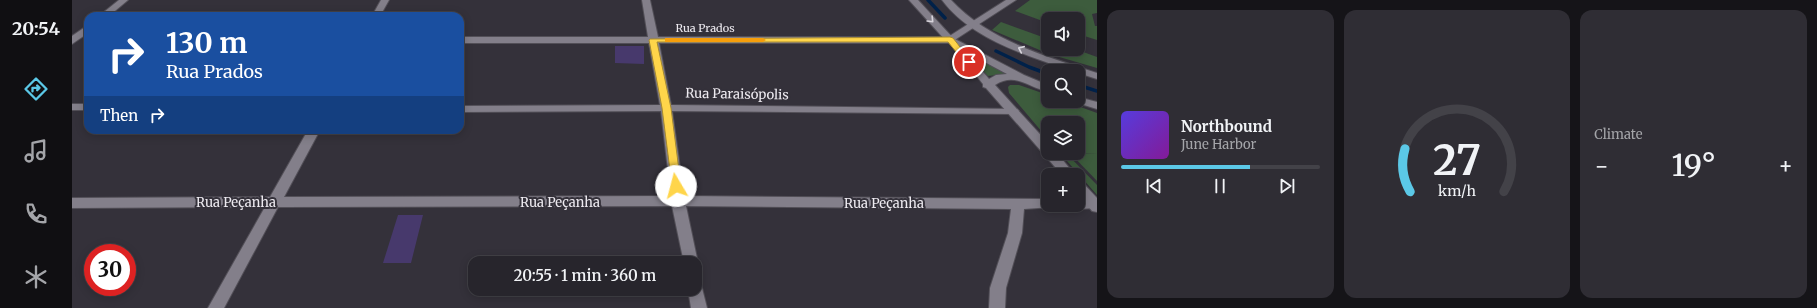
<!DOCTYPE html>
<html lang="en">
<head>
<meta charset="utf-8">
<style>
	body { margin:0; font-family:Merriweather,serif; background:#2f2d34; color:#f1f3f6; height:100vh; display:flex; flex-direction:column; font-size:15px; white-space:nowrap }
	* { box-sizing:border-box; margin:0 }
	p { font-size:13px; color:#a4a5a9 }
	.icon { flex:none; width:22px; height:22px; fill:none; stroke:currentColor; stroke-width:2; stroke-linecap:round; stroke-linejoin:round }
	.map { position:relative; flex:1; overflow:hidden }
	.details { display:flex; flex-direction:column; gap:10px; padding:10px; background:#151418; width:720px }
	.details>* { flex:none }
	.banner { position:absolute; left:12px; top:12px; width:380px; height:122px; border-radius:12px; box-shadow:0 2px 10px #0003,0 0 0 1px #434248; background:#1a4fa0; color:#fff; overflow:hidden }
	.buttons { position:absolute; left:969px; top:12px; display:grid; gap:8px }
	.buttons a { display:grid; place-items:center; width:44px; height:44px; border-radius:8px; background:#27252c; box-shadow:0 2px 10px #0003,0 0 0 1px #434248; font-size:20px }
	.speed { position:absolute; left:12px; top:244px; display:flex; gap:8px; font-size:20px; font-weight:700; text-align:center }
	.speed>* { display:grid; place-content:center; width:52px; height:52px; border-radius:50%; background:#27252c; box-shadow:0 2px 10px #0003,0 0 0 1px #434248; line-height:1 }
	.speed .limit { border:6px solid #d22; background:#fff; color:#111 }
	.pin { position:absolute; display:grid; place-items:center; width:34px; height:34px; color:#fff; margin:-17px; border:2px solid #fff; border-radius:50%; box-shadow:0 1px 4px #0007 }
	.me { position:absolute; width:44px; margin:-22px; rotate:352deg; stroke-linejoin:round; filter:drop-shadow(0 0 3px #0008) }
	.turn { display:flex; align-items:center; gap:14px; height:84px; padding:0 16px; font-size:18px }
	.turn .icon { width:52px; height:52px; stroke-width:2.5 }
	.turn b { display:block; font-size:28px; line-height:34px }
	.then { display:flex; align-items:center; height:38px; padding:0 16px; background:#0003; gap:8px; font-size:15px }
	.big { font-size:30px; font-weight:600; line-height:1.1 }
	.details .widget { flex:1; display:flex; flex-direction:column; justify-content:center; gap:6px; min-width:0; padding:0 14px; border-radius:12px; background:#2f2d34 }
	.details .dial { align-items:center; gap:0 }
	.dial svg { height:104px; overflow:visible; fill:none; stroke:#434248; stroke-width:7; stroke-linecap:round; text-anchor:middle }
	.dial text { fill:#f1f3f6; stroke:none }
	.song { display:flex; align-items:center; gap:12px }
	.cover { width:48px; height:48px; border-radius:6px; background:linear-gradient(135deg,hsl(250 70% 55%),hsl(290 70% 35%)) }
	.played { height:4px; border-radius:2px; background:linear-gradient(90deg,#5bc8e7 65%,#434248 65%) }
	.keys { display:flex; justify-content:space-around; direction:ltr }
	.heat { display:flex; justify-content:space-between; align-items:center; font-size:22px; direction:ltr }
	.details .tiles { flex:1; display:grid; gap:10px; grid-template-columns:repeat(3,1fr) }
	.trip { position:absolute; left:396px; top:256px; width:234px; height:40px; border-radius:12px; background:#27252c; box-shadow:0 2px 10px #0003,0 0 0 1px #434248; font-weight:600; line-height:40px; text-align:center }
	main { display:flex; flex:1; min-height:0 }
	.tabs { display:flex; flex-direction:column; width:72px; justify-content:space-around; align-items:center; background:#100f12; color:#a4a5a9 }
	.tabs .icon { width:28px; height:28px }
	.tabs .on { color:#5bc8e7 }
	.tabs b { font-size:18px; color:#f1f3f6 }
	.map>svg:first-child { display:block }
	.green { fill:#3d5c3d }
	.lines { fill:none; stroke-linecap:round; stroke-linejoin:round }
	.stream { stroke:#002149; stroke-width:3.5 }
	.building { fill:#47396c }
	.street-casing { stroke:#524f57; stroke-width:2 }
	.secondary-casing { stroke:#524f57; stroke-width:2 }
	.street { fill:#837f8a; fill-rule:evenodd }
	.secondary { fill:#837f8a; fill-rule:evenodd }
	.oneway { stroke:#d8d5dc }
	.route { fill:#ffd54a; stroke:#a68a30 }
	.slow { fill:#f59e0b }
	.labels { text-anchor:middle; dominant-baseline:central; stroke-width:4; stroke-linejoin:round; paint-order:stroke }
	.far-street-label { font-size:11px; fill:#edeaf0; stroke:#34313a }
	.street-label { font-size:13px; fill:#edeaf0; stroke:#34313a }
</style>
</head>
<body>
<main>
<nav class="tabs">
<b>20:54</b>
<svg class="icon on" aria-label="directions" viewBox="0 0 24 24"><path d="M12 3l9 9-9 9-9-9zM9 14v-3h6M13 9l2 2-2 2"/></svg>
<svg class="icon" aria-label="music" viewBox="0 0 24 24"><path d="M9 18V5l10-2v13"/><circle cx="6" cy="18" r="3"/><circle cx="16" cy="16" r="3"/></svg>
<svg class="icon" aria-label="phone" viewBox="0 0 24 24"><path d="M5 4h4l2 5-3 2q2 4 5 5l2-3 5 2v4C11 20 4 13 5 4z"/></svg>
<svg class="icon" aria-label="climate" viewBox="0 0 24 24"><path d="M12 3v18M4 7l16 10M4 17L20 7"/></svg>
</nav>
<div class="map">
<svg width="1025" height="308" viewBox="0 0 1025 308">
	<rect width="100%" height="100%" fill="#34313a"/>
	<!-- green -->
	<g class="green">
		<polygon points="958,0 1025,0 1025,13 1020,14 1023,26 1025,26 1025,40 1006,34 1006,19 976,19 976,23 943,11"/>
		<polygon points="929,22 976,39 976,49 1003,49 1025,57 1025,68 977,54 920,30"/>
		<polygon points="890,48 934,74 916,76"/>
		<polygon points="938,85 947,85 976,95 976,101 992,101 1025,113 1025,153 995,154 1025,185 1025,195 988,153 1006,153 1006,123 976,123 976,139 937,93 936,87"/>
		<polygon points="1025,153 1025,181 999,154"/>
	</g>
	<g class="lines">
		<!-- stream -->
		<g class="stream">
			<polyline points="856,0 873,18"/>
			<polyline points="924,51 957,67 976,74"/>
			<polyline points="1006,85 1025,91"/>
		</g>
	</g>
	<!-- building -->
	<g class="building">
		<polygon points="543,46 572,46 572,64 543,63"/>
		<polygon points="326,215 351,215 339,263 311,263"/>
	</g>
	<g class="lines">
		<!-- street casing -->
		<g class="street-casing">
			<g id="street">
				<polygon points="47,0 56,0 37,16 27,16"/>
				<polygon points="309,0 317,0 308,16 300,16"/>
				<polygon points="570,0 578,0 586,37 876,37 934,0 944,0 878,43 587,43 599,105 945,109 947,111 941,114 600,111 612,196 976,199 976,205 982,205 981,207 952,209 950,233 934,288 933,308 917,308 918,288 936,233 939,209 614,206 626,263 623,268 623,263 612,263 600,206 206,207 152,308 136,308 193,207 0,208 0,198 198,197 236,130 248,130 212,197 599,196 589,111 388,112 388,106 588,105 577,43 388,43 388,37 576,37"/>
				<polygon points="16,25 16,33 0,44 0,36"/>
				<rect x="0" y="104" width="16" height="6"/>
				<polygon points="1006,199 1025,200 1025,208 1006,209 1001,207 1000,205 1006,205"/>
				<polygon points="623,279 628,280 635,308 619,308 616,289 623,289"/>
			</g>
		</g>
		<!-- secondary casing -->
		<g class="secondary-casing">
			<g id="secondary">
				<path d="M837,0H846L881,38L952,75L976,85V92C956,87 943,72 923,85L976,143V153H985L1003,175H990L914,88L911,87V84L879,44L875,42ZM894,52L935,74L924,75L917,79Z"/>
				<path d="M870,0H879C917,41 974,56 1025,73V79L1006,73V71C994,71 982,65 971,61C934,48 894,32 870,0Z"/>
				<polygon points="1006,97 1025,102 1025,109 1002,102 1001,101 1006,101"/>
				<polygon points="1006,180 1010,182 1025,198 1025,212 1020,211 1006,194"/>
			</g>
		</g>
		<!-- street -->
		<use href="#street" class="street"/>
		<!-- secondary -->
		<use href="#secondary" class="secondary"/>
	</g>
	<!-- one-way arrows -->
	<defs><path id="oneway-chevron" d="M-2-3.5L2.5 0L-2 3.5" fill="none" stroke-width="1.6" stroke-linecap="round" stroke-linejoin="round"/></defs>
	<g class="oneway">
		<use href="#oneway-chevron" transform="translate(859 20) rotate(46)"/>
		<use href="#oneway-chevron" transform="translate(949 49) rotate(-156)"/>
	</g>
	<!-- route -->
	<polygon class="route" points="878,37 881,38 899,61 899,64 894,64 876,42 585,42 599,108 609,186 604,189 600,186 590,108 577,40 578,39"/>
	<!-- slow -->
	<polygon class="slow" points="593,38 691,38 694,40 691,42 593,42"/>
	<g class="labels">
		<!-- far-street labels -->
		<g class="far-street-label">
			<text x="633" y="28">Rua Prados</text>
		</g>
		<!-- street labels -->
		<g class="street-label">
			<text transform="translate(665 94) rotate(1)">Rua Paraisópolis</text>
			<text x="164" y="202">Rua Peçanha</text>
			<text x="488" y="202">Rua Peçanha</text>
			<text x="812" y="203">Rua Peçanha</text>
		</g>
	</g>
</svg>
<div class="buttons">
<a><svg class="icon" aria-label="sound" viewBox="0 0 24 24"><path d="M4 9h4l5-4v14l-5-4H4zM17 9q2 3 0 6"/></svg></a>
<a><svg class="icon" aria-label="search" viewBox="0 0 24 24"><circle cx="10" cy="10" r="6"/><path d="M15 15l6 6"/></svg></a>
<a><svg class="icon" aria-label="layers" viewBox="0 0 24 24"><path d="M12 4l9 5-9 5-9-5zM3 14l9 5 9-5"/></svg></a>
<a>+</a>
</div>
<div class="speed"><div class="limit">30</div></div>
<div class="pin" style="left:897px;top:62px;background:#d93025"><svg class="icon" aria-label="arrive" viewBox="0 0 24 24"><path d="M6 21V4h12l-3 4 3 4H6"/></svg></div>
<svg class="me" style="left:604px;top:186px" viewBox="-20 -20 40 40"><circle r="19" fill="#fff"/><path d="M0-13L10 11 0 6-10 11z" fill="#ffd54a"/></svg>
<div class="trip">20:55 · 1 min · 360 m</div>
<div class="banner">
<div class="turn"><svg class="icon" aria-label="right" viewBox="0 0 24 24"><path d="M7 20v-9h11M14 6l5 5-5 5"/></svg><div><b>130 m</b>Rua Prados</div></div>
<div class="then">Then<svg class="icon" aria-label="right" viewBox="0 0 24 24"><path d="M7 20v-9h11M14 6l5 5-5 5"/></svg></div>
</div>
</div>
<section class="details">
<div class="tiles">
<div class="widget">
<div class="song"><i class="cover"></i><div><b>Northbound</b><p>June Harbor</p></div></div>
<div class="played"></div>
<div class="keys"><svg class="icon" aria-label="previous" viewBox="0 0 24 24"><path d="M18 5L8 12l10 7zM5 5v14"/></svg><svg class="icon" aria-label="pause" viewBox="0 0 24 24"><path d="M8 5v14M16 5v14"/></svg><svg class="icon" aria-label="next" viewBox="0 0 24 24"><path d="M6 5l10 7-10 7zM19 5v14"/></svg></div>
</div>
<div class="widget dial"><svg viewBox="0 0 100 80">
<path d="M14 69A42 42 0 1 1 86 69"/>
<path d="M14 69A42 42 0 0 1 10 36" stroke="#5bc8e7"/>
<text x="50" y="56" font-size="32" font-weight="700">27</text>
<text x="50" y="72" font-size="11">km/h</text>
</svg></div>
<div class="widget"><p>Climate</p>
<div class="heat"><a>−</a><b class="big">19°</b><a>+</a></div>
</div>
</div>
</section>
</main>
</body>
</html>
